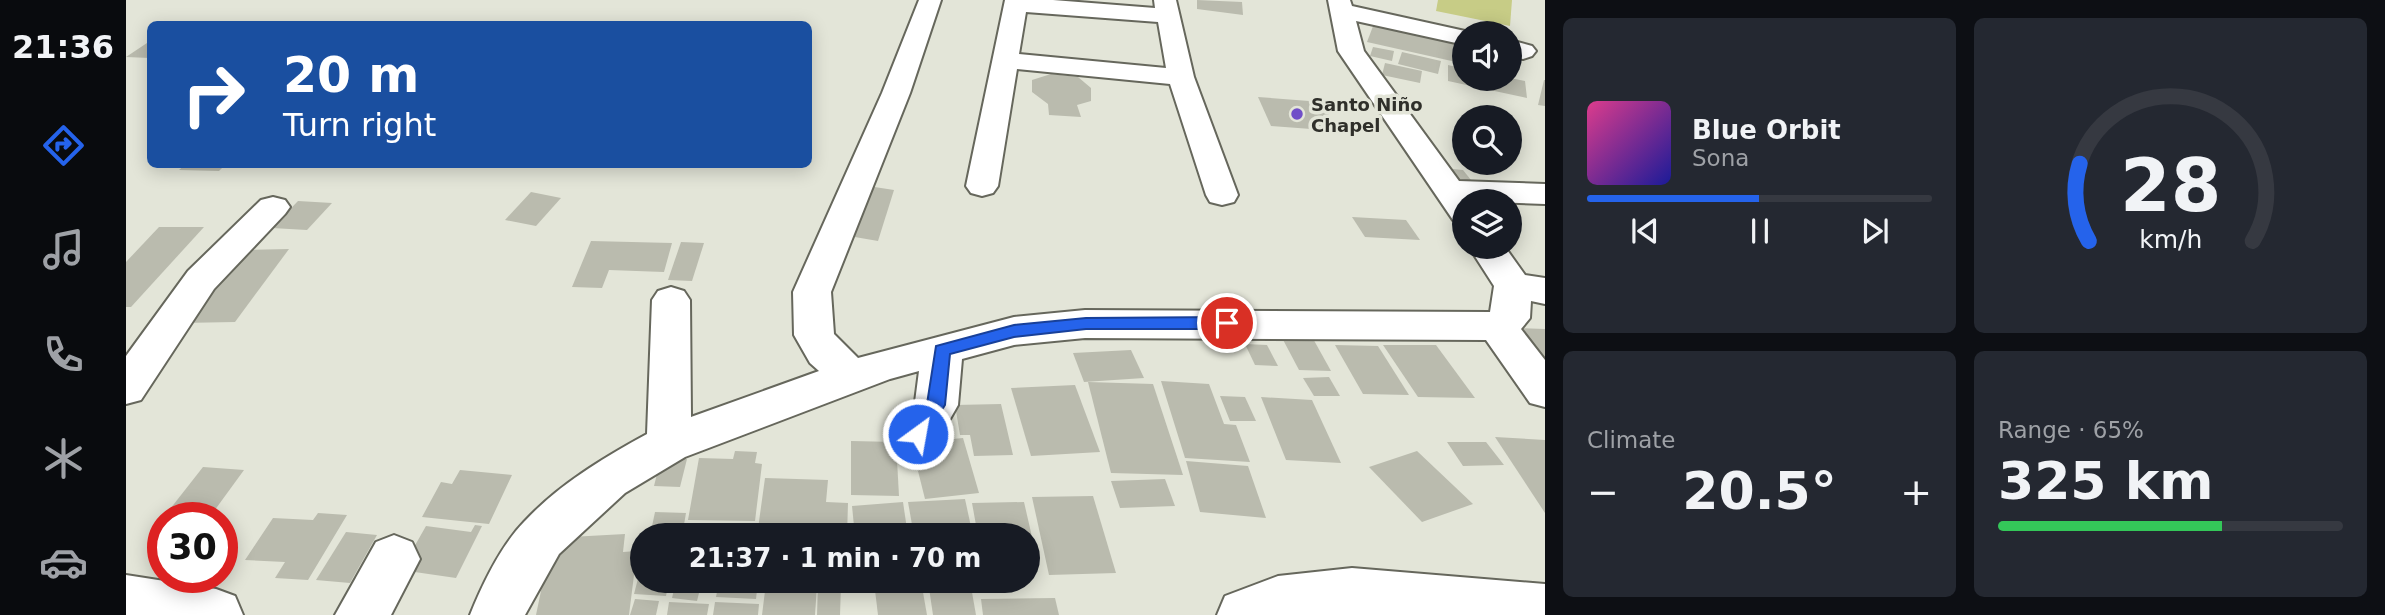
<!DOCTYPE html>
<html lang="en">
<head>
<meta charset="utf-8">
<style>
	body { margin:0; font-family:"DejaVu Sans",sans-serif; background:#242831; color:#f1f3f6; height:100vh; display:flex; flex-direction:column; font-size:26px; white-space:nowrap }
	* { box-sizing:border-box; margin:0 }
	p { font-size:23px; color:#9ea1a6 }
	.icon { flex:none; width:38px; height:38px; fill:none; stroke:currentColor; stroke-width:2; stroke-linecap:round; stroke-linejoin:round }
	.map { position:relative; flex:1; overflow:hidden }
	.sheet { display:flex; flex-direction:column; gap:18px; padding:18px; background:#0d0f14; width:840px }
	.sheet>* { flex:none }
	.hud { position:absolute; left:21px; top:21px; width:665px; height:147px; border-radius:10px; box-shadow:0 4px 18px #0003; background:#1a4fa0; color:#fff; overflow:hidden }
	.buttons { position:absolute; left:1326px; top:21px; display:grid; gap:14px }
	.buttons a { display:grid; place-items:center; width:70px; height:70px; border-radius:50%; background:#171b24; box-shadow:0 4px 18px #0003; font-size:35px }
	.speed { position:absolute; left:21px; top:502px; display:flex; gap:14px; font-size:35px; font-weight:700; text-align:center }
	.speed>* { display:grid; place-content:center; width:91px; height:91px; border-radius:50%; background:#171b24; box-shadow:0 4px 18px #0003; line-height:1 }
	.speed .limit { border:10px solid #d22; background:#fff; color:#111 }
	.pin { position:absolute; display:grid; place-items:center; width:60px; height:60px; color:#fff; margin:-30px; border:4px solid #fff; border-radius:50%; box-shadow:0 2px 7px #0007 }
	.me { position:absolute; width:77px; margin:-38px; rotate:32deg; stroke-linejoin:round; filter:drop-shadow(0 0 5px #0008) }
	.turn { display:flex; align-items:center; gap:24px; height:147px; padding:0 21px; font-size:32px }
	.turn .icon { width:91px; height:91px; stroke-width:2.5 }
	.turn b { display:block; font-size:49px; line-height:60px }
	.big { font-size:52px; font-weight:600; line-height:1.1 }
	.sheet .card { flex:1; display:flex; flex-direction:column; justify-content:center; gap:10px; min-width:0; padding:0 24px; border-radius:10px; background:#242831 }
	.sheet .dial { align-items:center; gap:0 }
	.dial svg { height:182px; overflow:visible; fill:none; stroke:#363941; stroke-width:7; stroke-linecap:round; text-anchor:middle }
	.dial text { fill:#f1f3f6; stroke:none }
	.song { display:flex; align-items:center; gap:21px }
	.cover { width:84px; height:84px; border-radius:10px; background:linear-gradient(135deg,hsl(330 70% 55%),hsl(240 70% 35%)) }
	.played { height:7px; border-radius:4px; background:linear-gradient(90deg,#2563eb 50%,#363941 50%) }
	.keys { display:flex; justify-content:space-around; direction:ltr }
	.heat { display:flex; justify-content:space-between; align-items:center; font-size:38px; direction:ltr }
	.charge { height:10px; border-radius:5px; background:linear-gradient(90deg,#34c759 65%,#363941 0) }
	.sheet .tiles { flex:1; display:grid; gap:18px; grid-template-columns:repeat(2,1fr) }
	.trip { position:absolute; left:504px; top:523px; width:410px; height:70px; border-radius:35px; background:#171b24; box-shadow:0 4px 18px #0003; font-weight:600; line-height:70px; text-align:center }
	main { display:flex; flex:1; min-height:0 }
	.tabs { display:flex; flex-direction:column; width:126px; justify-content:space-around; align-items:center; background:#090b0e; color:#9ea1a6 }
	.tabs .icon { width:49px; height:49px }
	.tabs .current { color:#2563eb }
	.tabs b { font-size:32px; color:#f1f3f6 }
	.map>svg:first-child { display:block }
	.green { fill:#c7cc86 }
	.building { fill:#babbae }
	.lines { fill:none; stroke-linecap:round; stroke-linejoin:round }
	.minor-casing { stroke:#66675c; stroke-width:4 }
	.minor { fill:#fff; fill-rule:evenodd }
	.route { fill:#2563eb; stroke:#184099; stroke-width:2 }
	.poi-dot { fill:#704fc8; stroke:#e3e5d8; stroke-width:2.5 }
	.labels { text-anchor:middle; dominant-baseline:central; stroke-width:7; stroke-linejoin:round; paint-order:stroke }
	.far-poi-label { font-size:18px; font-weight:bold; fill:#2f2f2a; stroke:#e3e5d8; text-anchor:start }
</style>
</head>
<body>
<main>
<nav class="tabs">
<b>21:36</b>
<svg class="icon current" aria-label="directions" viewBox="0 0 24 24"><path d="M12 3l9 9-9 9-9-9zM9 14v-3h6M13 9l2 2-2 2"/></svg>
<svg class="icon" aria-label="music" viewBox="0 0 24 24"><path d="M9 18V5l10-2v13"/><circle cx="6" cy="18" r="3"/><circle cx="16" cy="16" r="3"/></svg>
<svg class="icon" aria-label="phone" viewBox="0 0 24 24"><path d="M5 4h4l2 5-3 2q2 4 5 5l2-3 5 2v4C11 20 4 13 5 4z"/></svg>
<svg class="icon" aria-label="climate" viewBox="0 0 24 24"><path d="M12 3v18M4 7l16 10M4 17L20 7"/></svg>
<svg class="icon" aria-label="car" viewBox="0 0 24 24"><path d="M5 17H2v-5l4-1 3-4h7l3 4 3 1v5h-3M9 17h6M6 11h13"/><circle cx="7" cy="17" r="2"/><circle cx="17" cy="17" r="2"/></svg>
</nav>
<div class="map">
<svg width="1419" height="615" viewBox="0 0 1419 615">
	<rect width="100%" height="100%" fill="#e3e5d8"/>
	<!-- green -->
	<polygon class="green" points="1312,0 1386,0 1384,26 1310,11"/>
	<!-- building -->
	<g class="building">
		<polygon points="1071,0 1116,2 1117,15 1071,9"/>
		<polygon points="1249,21 1339,41 1339,64 1241,42"/>
		<polygon points="24,41 24,58 0,57"/>
		<polygon points="1247,47 1268,51 1266,61 1244,56"/>
		<polygon points="1276,52 1315,61 1312,74 1272,64"/>
		<polygon points="1259,63 1296,71 1294,83 1256,75"/>
		<polygon points="1322,65 1339,69 1339,79 1384,78 1399,81 1401,98 1322,81"/>
		<polygon points="925,74 952,77 965,88 965,101 951,105 955,117 923,115 922,104 906,92 906,80"/>
		<polygon points="1418,80 1419,80 1419,106 1412,105"/>
		<polygon points="1132,97 1196,102 1212,131 1145,126"/>
		<polygon points="60,164 100,164 93,171 53,170"/>
		<polygon points="1317,168 1337,170 1349,185 1327,183"/>
		<polygon points="742,186 768,190 752,241 723,236"/>
		<polygon points="405,192 435,198 410,226 379,220"/>
		<polygon points="172,201 206,203 181,230 146,228"/>
		<polygon points="1226,217 1280,220 1294,240 1239,237"/>
		<polygon points="33,227 78,227 5,307 0,307 0,262"/>
		<polygon points="465,241 546,243 538,272 483,270 476,288 446,287"/>
		<polygon points="555,242 578,243 566,281 542,280"/>
		<polygon points="163,249 109,322 55,323 114,250"/>
		<polygon points="1391,328 1419,329 1419,362"/>
		<polygon points="1154,334 1185,335 1205,371 1173,370"/>
		<polygon points="1119,344 1141,345 1152,366 1129,365"/>
		<polygon points="1209,345 1252,346 1283,395 1237,394"/>
		<polygon points="1257,345 1310,345 1349,398 1292,397"/>
		<polygon points="1005,350 1018,378 958,382 947,353"/>
		<polygon points="1203,377 1214,396 1188,396 1177,378"/>
		<polygon points="1035,381 1083,384 1098,424 1110,425 1124,462 1059,458"/>
		<polygon points="962,382 1027,384 1057,475 985,473"/>
		<polygon points="949,385 974,452 905,456 885,388"/>
		<polygon points="1094,396 1119,397 1130,421 1104,421"/>
		<polygon points="1135,397 1186,400 1215,463 1160,460"/>
		<polygon points="875,404 887,455 848,456 844,435 834,435 829,405"/>
		<polygon points="1369,437 1419,440 1419,513"/>
		<polygon points="837,438 853,493 799,499 785,443"/>
		<polygon points="725,441 770,442 773,496 725,495"/>
		<polygon points="1321,442 1360,442 1378,465 1337,466"/>
		<polygon points="609,451 631,452 629,463 636,464 629,521 562,520 573,458 607,459"/>
		<polygon points="1291,451 1347,504 1296,522 1243,467"/>
		<polygon points="535,458 561,459 554,487 528,486"/>
		<polygon points="1060,461 1122,466 1140,518 1074,512"/>
		<polygon points="77,467 118,470 83,518 37,518"/>
		<polygon points="334,470 386,475 363,524 296,517 315,482 326,484"/>
		<polygon points="639,478 702,480 700,502 722,503 721,536 631,536"/>
		<polygon points="1039,479 1049,506 994,508 985,481"/>
		<polygon points="967,496 990,573 923,575 906,497"/>
		<polygon points="839,499 847,536 788,536 782,502"/>
		<polygon points="777,502 782,536 729,536 726,506"/>
		<polygon points="898,502 912,563 901,563 901,536 852,536 846,503"/>
		<polygon points="529,512 560,513 556,536 524,536"/>
		<polygon points="192,513 221,515 182,580 149,578 159,562 119,560 147,518 187,520"/>
		<polygon points="349,525 356,526 330,578 275,570 300,526 345,532"/>
		<polygon points="220,532 251,535 224,583 190,580"/>
		<polygon points="499,534 497,552 511,551 503,615 410,615 426,538"/>
		<polygon points="515,567 516,581 543,581 540,596 508,594"/>
		<polygon points="550,581 576,581 571,601 546,598"/>
		<polygon points="593,581 632,581 630,599 590,597"/>
		<polygon points="795,581 801,615 752,615 748,582"/>
		<polygon points="802,581 844,581 850,615 807,615"/>
		<polygon points="640,583 691,585 689,615 636,615"/>
		<polygon points="692,583 715,584 714,615 691,615"/>
		<polygon points="929,598 933,615 857,615 855,599"/>
		<polygon points="509,599 533,601 530,615 504,615"/>
		<polygon points="543,602 583,604 581,615 541,615"/>
		<polygon points="589,602 633,604 632,615 587,615"/>
	</g>
	<g class="lines">
		<!-- minor casing -->
		<g class="minor-casing">
			<g id="minor">
				<path d="M793,0H815L784,93L705,292L708,334L732,358L888,317L959,310L1364,312L1368,286L1343,247H1379L1399,275L1419,278V304L1405,301L1404,318L1395,329L1419,360V407L1404,403L1360,340L959,338L888,345L836,359L832,405L808,447L792,452L776,447L770,434L789,402L793,371L764,379L559,457L499,493L433,554L399,615H344C357,583 374,547 398,522C432,485 477,458 521,434L526,300L532,291L545,287L558,291L564,300L565,417L693,371L684,363L668,335L667,292L756,93Z"/>
				<path d="M879,0H927L1029,8L1028,0H1050L1068,77L1112,195L1108,202L1096,205L1084,202L1080,195L1044,84L891,69L872,186L867,193L856,196L845,193L840,186ZM900,12L1032,22L1040,68L893,54Z"/>
				<polygon points="1202,0 1224,0 1226,6 1348,33 1339,33 1339,45 1230,21 1238,51 1333,181 1419,184 1419,204 1339,201 1339,223 1327,220 1212,51"/>
				<polygon points="1384,40 1406,46 1410,51 1406,56 1397,59 1384,56"/>
				<polygon points="147,197 159,200 164,207 159,214 88,289 15,400 0,404 0,356 62,271 135,200"/>
				<polygon points="268,535 286,542 294,559 265,615 209,615 250,542"/>
				<polygon points="1226,568 1419,584 1419,615 1091,615 1099,596 1152,576"/>
				<polygon points="0,575 90,589 109,596 117,615 0,615"/>
			</g>
		</g>
		<!-- minor -->
		<use href="#minor" class="minor"/>
	</g>
	<!-- route -->
	<polygon class="route" points="1101,317 1110,323 1101,329 960,329 888,337 824,354 819,405 798,439 785,439 782,434 801,404 810,346 888,325 960,318"/>
	<!-- markers -->
	<circle class="poi-dot" cx="1171" cy="114" r="7"/>
	<g class="labels">
		<!-- far-poi labels -->
		<g class="far-poi-label">
			<text x="1185" y="104">Santo Niño<tspan x="1185" dy="21">Chapel</tspan></text>
		</g>
	</g>
</svg>
<div class="buttons">
<a><svg class="icon" aria-label="sound" viewBox="0 0 24 24"><path d="M4 9h4l5-4v14l-5-4H4zM17 9q2 3 0 6"/></svg></a>
<a><svg class="icon" aria-label="search" viewBox="0 0 24 24"><circle cx="10" cy="10" r="6"/><path d="M15 15l6 6"/></svg></a>
<a><svg class="icon" aria-label="layers" viewBox="0 0 24 24"><path d="M12 4l9 5-9 5-9-5zM3 14l9 5 9-5"/></svg></a>
</div>
<div class="speed"><div class="limit">30</div></div>
<div class="pin" style="left:1101px;top:323px;background:#d93025"><svg class="icon" aria-label="arrive" viewBox="0 0 24 24"><path d="M6 21V4h12l-3 4 3 4H6"/></svg></div>
<svg class="me" style="left:792px;top:434px" viewBox="-20 -20 40 40"><circle r="17" fill="#2563eb" stroke="#fff" stroke-width="3"/><path d="M0-11L8 9 0 5-8 9z" fill="#fff"/></svg>
<div class="trip">21:37 · 1 min · 70 m</div>
<div class="hud">
<div class="turn"><svg class="icon" aria-label="right" viewBox="0 0 24 24"><path d="M7 20v-9h11M14 6l5 5-5 5"/></svg><div><b>20 m</b>Turn right</div></div>
</div>
</div>
<section class="sheet">
<div class="tiles">
<div class="card">
<div class="song"><i class="cover"></i><div><b>Blue Orbit</b><p>Sona</p></div></div>
<div class="played"></div>
<div class="keys"><svg class="icon" aria-label="previous" viewBox="0 0 24 24"><path d="M18 5L8 12l10 7zM5 5v14"/></svg><svg class="icon" aria-label="pause" viewBox="0 0 24 24"><path d="M8 5v14M16 5v14"/></svg><svg class="icon" aria-label="next" viewBox="0 0 24 24"><path d="M6 5l10 7-10 7zM19 5v14"/></svg></div>
</div>
<div class="card dial"><svg viewBox="0 0 100 80">
<path d="M14 69A42 42 0 1 1 86 69"/>
<path d="M14 69A42 42 0 0 1 10 35" stroke="#2563eb"/>
<text x="50" y="56" font-size="32" font-weight="700">28</text>
<text x="50" y="72" font-size="11">km/h</text>
</svg></div>
<div class="card"><p>Climate</p>
<div class="heat"><a>−</a><b class="big">20.5°</b><a>+</a></div>
</div>
<div class="card"><p>Range · 65%</p><b class="big">325 km</b><div class="charge"></div></div>
</div>
</section>
</main>
</body>
</html>
